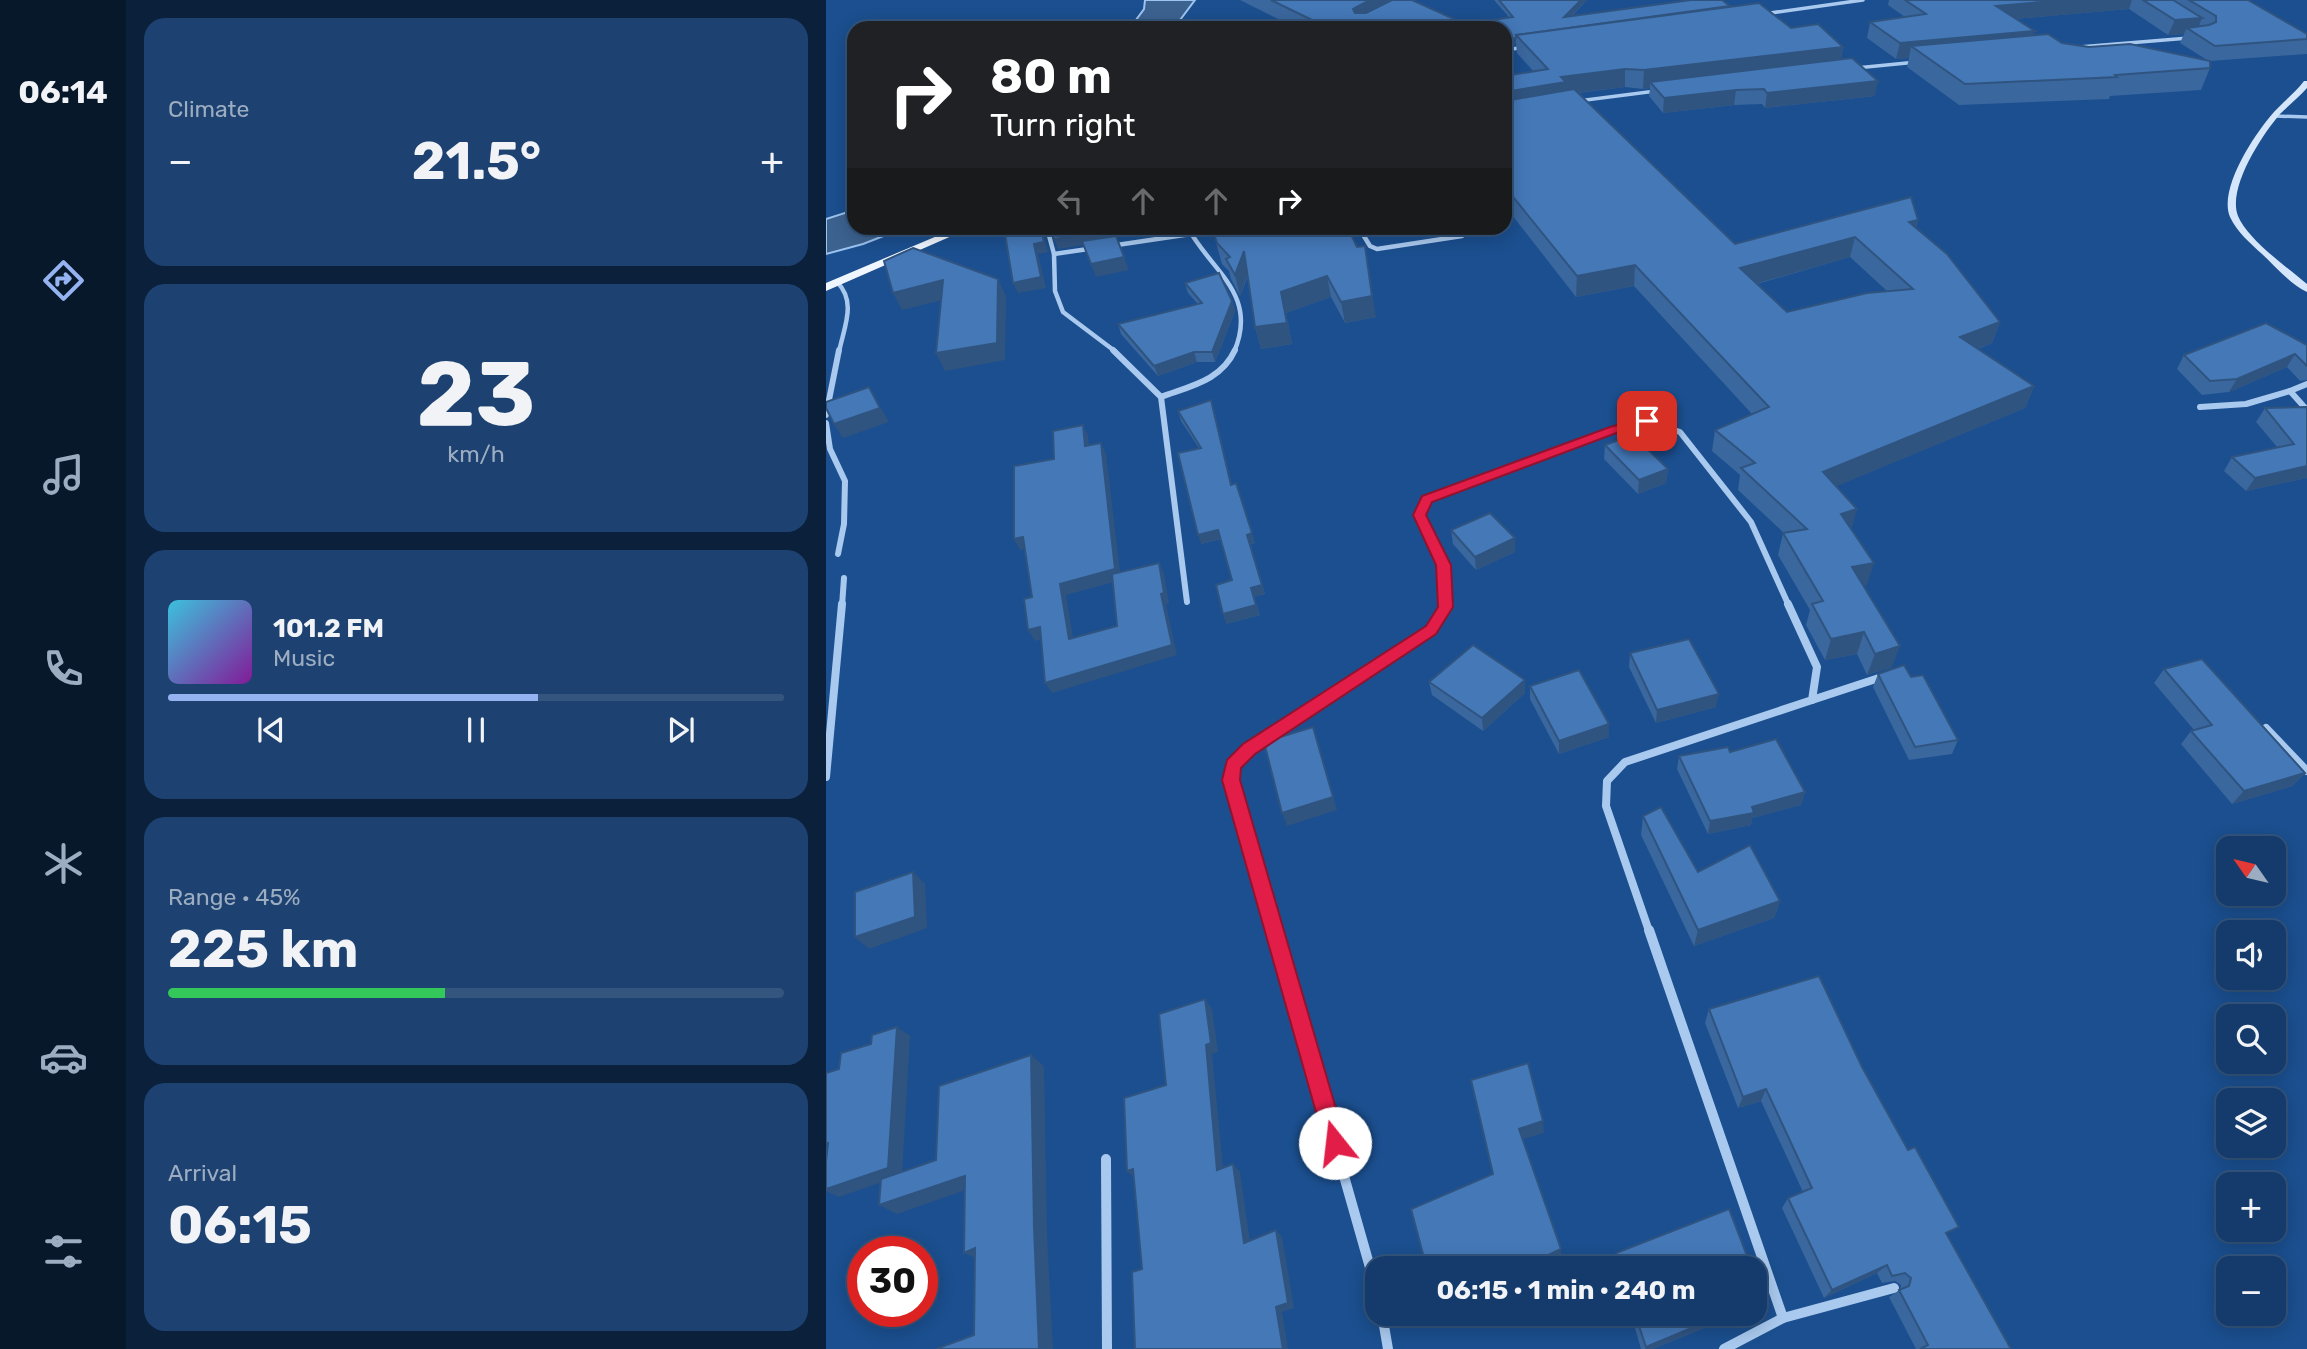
<!DOCTYPE html>
<html lang="en">
<head>
<meta charset="utf-8">
<style>
	body { margin:0; font-family:Rubik,sans-serif; background:#1d4271; color:#f1f3f6; height:100vh; display:flex; flex-direction:column; font-size:26px; white-space:nowrap }
	* { box-sizing:border-box; margin:0 }
	p { font-size:23px; color:#9dadc1 }
	.icon { flex:none; width:38px; height:38px; fill:none; stroke:currentColor; stroke-width:2; stroke-linecap:round; stroke-linejoin:round }
	.map { position:relative; flex:1; overflow:hidden }
	.drawer { display:flex; flex-direction:column; gap:18px; padding:18px; background:#0b203b; width:700px }
	.drawer>* { flex:none }
	.banner { position:absolute; left:21px; top:21px; width:665px; height:214px; border-radius:21px; box-shadow:0 4px 18px #0003,0 0 0 2px #33557e; background:#202124; color:#fff; overflow:hidden }
	.needle { width:46px; rotate:304deg }
	.fabs { position:absolute; left:1390px; top:836px; display:grid; gap:14px }
	.fabs a { display:grid; place-items:center; width:70px; height:70px; border-radius:14px; background:#143b6b; box-shadow:0 4px 18px #0003,0 0 0 2px #33557e; font-size:35px }
	.speed { position:absolute; left:21px; top:1236px; display:flex; gap:14px; font-size:35px; font-weight:700; text-align:center }
	.speed>* { display:grid; place-content:center; width:91px; height:91px; border-radius:50%; background:#143b6b; box-shadow:0 4px 18px #0003,0 0 0 2px #33557e; line-height:1 }
	.speed .limit { border:10px solid #d22; background:#fff; color:#111 }
	.pin { position:absolute; display:grid; place-items:center; width:60px; height:60px; color:#fff; margin:-30px; border-radius:14px; box-shadow:0 4px 10px #0006 }
	.me { position:absolute; width:77px; margin:-38px; rotate:344deg; stroke-linejoin:round; filter:drop-shadow(0 0 5px #0008) }
	.turn { display:flex; align-items:center; gap:24px; height:147px; padding:0 28px; font-size:32px }
	.turn .icon { width:91px; height:91px; stroke-width:2.5 }
	.turn b { display:block; font-size:49px; line-height:60px }
	.lanes { display:flex; align-items:center; height:66px; padding:0 28px; background:#0003; justify-content:center; gap:35px; direction:ltr }
	.lanes .off { opacity:.35 }
	.big { font-size:52px; font-weight:700; line-height:1.1 }
	.drawer .widget { flex:1; display:flex; flex-direction:column; justify-content:center; gap:10px; min-width:0; padding:0 24px; border-radius:21px; background:#1d4271 }
	.drawer .dial { align-items:center; gap:0 }
	.dial b { font-size:91px; line-height:1 }
	.song { display:flex; align-items:center; gap:21px }
	.cover { width:84px; height:84px; border-radius:10px; background:linear-gradient(135deg,hsl(190 70% 55%),hsl(290 70% 35%)) }
	.played { height:7px; border-radius:4px; background:linear-gradient(90deg,#95b2f1 60%,#33557e 60%) }
	.keys { display:flex; justify-content:space-around; direction:ltr }
	.heat { display:flex; justify-content:space-between; align-items:center; font-size:38px; direction:ltr }
	.charge { height:10px; border-radius:5px; background:linear-gradient(90deg,#34c759 45%,#33557e 0) }
	.trip { position:absolute; left:539px; top:1256px; width:402px; height:70px; border-radius:21px; background:#143b6b; box-shadow:0 4px 18px #0003,0 0 0 2px #33557e; font-weight:700; line-height:70px; text-align:center }
	main { display:flex; flex:1; min-height:0 }
	.dock { display:flex; flex-direction:column; width:126px; justify-content:space-around; align-items:center; background:#08182b; color:#9dadc1 }
	.dock .icon { width:49px; height:49px }
	.dock .current { color:#95b2f1 }
	.dock b { font-size:32px; color:#f1f3f6 }
	.map>svg:first-child { display:block }
	.water { fill:#3c6290; stroke:#9cc4f0; stroke-width:2 }
	.lines { fill:none; stroke-linecap:round; stroke-linejoin:round }
	.street-far4 { stroke:#a9c9ee; stroke-width:3.5 }
	.street-far3 { stroke:#a9c9ee; stroke-width:4.5 }
	.street-far2 { stroke:#a9c9ee; stroke-width:6 }
	.street-far1 { stroke:#a9c9ee; stroke-width:8 }
	.street { stroke:#a9c9ee; stroke-width:10 }
	.secondary { fill:#d6e6fa; fill-rule:evenodd }
	.primary { fill:#f0f6ff; fill-rule:evenodd }
	.wall { fill:#3a679d; fill-rule:evenodd }
	.shaded-wall { fill:#305480 }
	.building { fill:#4478b7; stroke:#305480; stroke-width:2; fill-rule:evenodd }
	.route { fill:#e11d48; stroke:#92132f; stroke-width:2 }
</style>
</head>
<body>
<main>
<nav class="dock">
<b>06:14</b>
<svg class="icon current" aria-label="directions" viewBox="0 0 24 24"><path d="M12 3l9 9-9 9-9-9zM9 14v-3h6M13 9l2 2-2 2"/></svg>
<svg class="icon" aria-label="music" viewBox="0 0 24 24"><path d="M9 18V5l10-2v13"/><circle cx="6" cy="18" r="3"/><circle cx="16" cy="16" r="3"/></svg>
<svg class="icon" aria-label="phone" viewBox="0 0 24 24"><path d="M5 4h4l2 5-3 2q2 4 5 5l2-3 5 2v4C11 20 4 13 5 4z"/></svg>
<svg class="icon" aria-label="climate" viewBox="0 0 24 24"><path d="M12 3v18M4 7l16 10M4 17L20 7"/></svg>
<svg class="icon" aria-label="car" viewBox="0 0 24 24"><path d="M5 17H2v-5l4-1 3-4h7l3 4 3 1v5h-3M9 17h6M6 11h13"/><circle cx="7" cy="17" r="2"/><circle cx="17" cy="17" r="2"/></svg>
<svg class="icon" aria-label="filters" viewBox="0 0 24 24"><path d="M4 7h16M4 17h16"/><circle cx="9" cy="7" r="2"/><circle cx="15" cy="17" r="2"/></svg>
</nav>
<section class="drawer">
<div class="widget"><p>Climate</p>
<div class="heat"><a>−</a><b class="big">21.5°</b><a>+</a></div>
</div>
<div class="widget dial"><b>23</b><p>km/h</p></div>
<div class="widget">
<div class="song"><i class="cover"></i><div><b>101.2 FM</b><p>Music</p></div></div>
<div class="played"></div>
<div class="keys"><svg class="icon" aria-label="previous" viewBox="0 0 24 24"><path d="M18 5L8 12l10 7zM5 5v14"/></svg><svg class="icon" aria-label="pause" viewBox="0 0 24 24"><path d="M8 5v14M16 5v14"/></svg><svg class="icon" aria-label="next" viewBox="0 0 24 24"><path d="M6 5l10 7-10 7zM19 5v14"/></svg></div>
</div>
<div class="widget"><p>Range · 45%</p><b class="big">225 km</b><div class="charge"></div></div>
<div class="widget"><p>Arrival</p><b class="big">06:15</b></div>
</section>
<div class="map">
<svg width="1481" height="1349" viewBox="0 0 1481 1349">
	<rect width="100%" height="100%" fill="#1b4f8f"/>
	<!-- water -->
	<g class="water">
		<polygon points="319,0 369,0 348,28 304,28 318,9"/>
		<polygon points="28,210 28,228 78,228 37,244 0,254 0,219"/>
	</g>
	<g class="lines">
		<!-- street-far4 -->
		<g class="street-far4">
			<polyline points="937,14 1037,0"/>
			<polyline points="1253,47 1363,38"/>
			<polyline points="679,50 700,47"/>
			<polyline points="1030,68 1091,62"/>
			<polyline points="752,101 830,91"/>
			<polyline points="1448,116 1481,117"/>
		</g>
		<!-- street-far3 -->
		<g class="street-far3">
			<polyline points="221,228 228,254 229,291 237,312 290,352"/>
			<path d="M362,228C385,271 433,294 408,352"/>
			<polyline points="533,228 544,246 551,249 636,236"/>
			<polyline points="284,246 365,234"/>
			<polyline points="228,254 269,248"/>
			<path d="M11,282C31,302 18,327 13,352"/>
		</g>
		<!-- street-far2 -->
		<g class="street-far2">
			<polyline points="287,350 335,397 361,602"/>
			<polyline points="1481,384 1464,391 1481,410"/>
			<path d="M335,397C364,386 395,381 409,350"/>
			<polyline points="1374,407 1420,404 1464,391"/>
			<polyline points="0,415 13,350"/>
			<polyline points="0,423 4,449 19,481 18,524 12,554"/>
			<polyline points="16,606 18,578"/>
			<polyline points="620,606 618,565 593,515 600,499 788,430 821,421 854,432 925,522 963,606"/>
		</g>
		<!-- street-far1 -->
		<g class="street-far1">
			<polyline points="986,700 1056,677"/>
			<polyline points="1440,728 1481,771"/>
			<polyline points="0,777 16,604"/>
			<polyline points="448,931 405,780 407,765 423,749 605,630 620,604"/>
			<polyline points="823,931 780,806 781,781 799,762 986,700 991,667 962,604"/>
		</g>
		<!-- street -->
		<g class="street">
			<polyline points="448,930 551,1292"/>
			<polyline points="823,930 957,1318"/>
			<polyline points="280,1159 281,1349"/>
			<polyline points="556,1314 562,1349"/>
			<polyline points="898,1349 957,1318 1068,1288"/>
		</g>
		<!-- secondary -->
		<path class="secondary" d="M1478,81H1481V88C1473,97 1463,105 1454,114C1436,135 1401,188 1412,216C1422,240 1461,267 1481,284V292C1465,285 1449,266 1436,254C1425,244 1411,232 1404,217C1392,189 1429,133 1448,112C1458,101 1469,93 1478,81Z"/>
		<!-- primary -->
		<polygon class="primary" points="130,228 144,228 0,291 0,283"/>
	</g>
	<!-- wall -->
	<g class="wall">
		<polygon points="414,0 565,0 648,28 464,25"/>
		<path d="M668,0H761L745,17L904,6L1017,47L1015,59L1049,96L939,108L936,104L908,105L837,113L823,96L824,88L817,89L799,87L752,93L909,244L1092,220L1090,228L1174,322L1166,343L1152,349L1208,386L1199,408L1010,486L1025,529L1041,585H1037L1066,667L1041,675L1031,654L999,660L980,625L984,610L952,555L957,533H958L912,490L914,475L886,451L889,430L926,414L808,286L750,297L679,206V76L708,72L691,53L690,44L684,45L679,40V28H668L666,26V20L683,17ZM1024,257L1061,291L961,312L931,284Z"/>
		<path d="M1063,0H1422L1481,34V54L1384,61V68L1375,90L1284,96L1283,99L1133,105L1081,67L1083,58L1070,59L1041,38L1044,22L1079,17L1062,5ZM1303,9L1342,35L1358,34L1354,43L1381,60L1236,43L1207,36L1189,19Z"/>
		<polygon points="386,228 522,228 550,317 519,323 505,297 460,313 466,344 435,349 429,327 422,276 414,296 405,279 403,271 396,264"/>
		<polygon points="359,283 406,301 409,311 389,362 371,362 332,376 295,334 292,324 372,304 362,293"/>
		<polygon points="1481,345 1481,380 1474,381 1461,367 1403,392 1376,395 1351,369 1358,355"/>
		<polygon points="1481,407 1481,478 1420,491 1398,471 1406,457 1451,447 1430,422 1439,408"/>
		<polygon points="388,410 405,484 429,543 424,544 439,594 428,597 434,615 400,624 406,580 395,539 375,544 373,448 355,421 352,411"/>
		<polygon points="779,445 842,469 840,483 812,494 778,459"/>
		<polygon points="625,530 689,552 650,570 627,544"/>
		<polygon points="804,653 890,707 830,723 803,667"/>
		<polygon points="1338,669 1479,773 1466,786 1406,804 1355,744 1365,731 1368,730 1328,683"/>
		<polygon points="1052,674 1085,677 1132,740 1126,754 1083,760 1047,687"/>
		<polygon points="699,680 699,693 657,731 606,695 603,682"/>
		<polygon points="704,686 783,724 783,737 733,754 704,699"/>
		<polygon points="904,752 979,792 975,805 926,818 925,825 882,834 851,769 853,756"/>
		<polygon points="817,816 872,872 954,901 948,918 868,946 815,835"/>
		<polygon points="883,1009 1036,1067 1121,1236 1185,1349 1090,1349 1063,1297 1074,1290 1075,1285 1069,1281 1056,1283 1051,1273 998,1298 956,1208 962,1198 977,1192 935,1101 912,1108 879,1023"/>
		<polygon points="790,1253 926,1269 790,1269 788,1262"/>
		<polygon points="805,1314 912,1314 827,1349 815,1349"/>
	</g>
	<!-- shaded-wall -->
	<g class="shaded-wall">
		<polygon points="544,0 565,0 530,26 527,9"/>
		<polygon points="755,0 761,0 738,23 738,17"/>
		<polygon points="1239,0 1306,0 1303,9 1165,21 1170,6"/>
		<polygon points="1376,18 1370,33 1361,28 1358,34 1342,35 1349,20"/>
		<polygon points="1209,31 1204,47 1085,46 1083,58 1070,59 1074,43"/>
		<polygon points="690,38 690,44 684,45 684,39"/>
		<polygon points="1017,47 1014,65 824,82 824,88 817,89 818,70"/>
		<polygon points="799,69 799,87 740,94 679,111 679,92 735,77"/>
		<polygon points="1052,81 1049,96 939,108 941,93"/>
		<polygon points="910,90 908,105 837,113 838,98"/>
		<polygon points="1092,220 1086,240 1083,222"/>
		<polygon points="215,228 217,228 216,229 222,252 212,254 220,288 192,293 187,283"/>
		<polygon points="287,230 291,240 232,249 228,239"/>
		<polygon points="1029,237 1024,257 911,289 914,268"/>
		<polygon points="539,246 550,317 519,323 515,302"/>
		<polygon points="418,251 423,271 414,296 409,275"/>
		<polygon points="298,257 303,270 270,277 265,264"/>
		<polygon points="809,265 808,286 750,297 751,276"/>
		<polygon points="501,276 505,297 460,313 466,344 435,349 429,327 455,292"/>
		<polygon points="172,279 180,296 179,360 119,371 110,353"/>
		<polygon points="117,280 125,298 76,310 67,293"/>
		<polygon points="406,301 409,311 389,362 386,352"/>
		<polygon points="1174,322 1166,343 1127,358 1134,337"/>
		<polygon points="368,352 371,362 332,376 328,366"/>
		<polygon points="1469,354 1461,367 1403,392 1411,379"/>
		<polygon points="1208,386 1199,408 992,494 997,472"/>
		<polygon points="43,387 63,422 17,438 8,424"/>
		<polygon points="385,400 388,410 408,494 405,485"/>
		<polygon points="257,425 262,436 264,457 259,446"/>
		<polygon points="275,443 280,454 295,580 240,595 249,650 243,639 234,584"/>
		<polygon points="1481,466 1481,478 1420,491 1429,478"/>
		<polygon points="842,469 840,483 812,494 813,480"/>
		<polygon points="410,483 429,543 424,544 421,535"/>
		<polygon points="1031,509 1025,531 1015,514"/>
		<polygon points="392,530 395,539 375,544 372,535"/>
		<polygon points="197,537 203,548 194,550 188,539"/>
		<polygon points="689,538 689,552 650,570 649,557"/>
		<polygon points="333,563 338,573 343,604 340,604 351,655 226,693 219,683 335,594"/>
		<polygon points="1048,563 1041,585 1020,589 1026,567"/>
		<polygon points="436,585 439,594 428,597 434,615 400,624 397,614 425,588"/>
		<polygon points="214,627 220,638 209,641 202,630"/>
		<polygon points="1038,632 1031,654 999,660 1005,639"/>
		<polygon points="1074,646 1066,667 1041,675 1049,654"/>
		<polygon points="699,680 699,693 657,731 656,718"/>
		<polygon points="893,694 890,707 830,723 831,710"/>
		<polygon points="783,724 783,737 733,754 733,741"/>
		<polygon points="487,727 511,810 461,826 456,813"/>
		<polygon points="1479,773 1466,786 1406,804 1418,791"/>
		<polygon points="979,792 975,805 926,818 925,825 882,834 884,821 926,807"/>
		<polygon points="87,872 99,884 101,928 43,949 29,937"/>
		<polygon points="954,901 948,918 868,946 872,930"/>
		<polygon points="379,999 386,1009 392,1052 386,1054 398,1178 391,1170 380,1045"/>
		<polygon points="71,1027 84,1036 76,1175 13,1197 0,1191 0,1189"/>
		<polygon points="205,1055 218,1066 221,1235 227,1349 213,1349 208,1227"/>
		<polygon points="940,1089 935,1101 912,1108 917,1097"/>
		<polygon points="717,1121 718,1133 695,1140 693,1129"/>
		<polygon points="407,1164 414,1172 425,1249 418,1243"/>
		<polygon points="307,1169 310,1179 301,1171"/>
		<polygon points="139,1176 154,1185 71,1214 53,1205"/>
		<polygon points="450,1230 456,1237 468,1308 456,1312 462,1349 457,1349 450,1307"/>
		<polygon points="149,1248 154,1260 138,1253"/>
		<polygon points="735,1249 735,1258 712,1269 693,1269"/>
		<polygon points="1061,1265 1051,1273 998,1298 1006,1290"/>
		<polygon points="938,1298 931,1307 929,1307 929,1302"/>
		<polygon points="899,1314 912,1314 827,1349 819,1349 820,1347"/>
	</g>
	<!-- building -->
	<g class="building">
		<polygon points="445,0 544,0 527,9 529,13 540,13 566,0 586,0 648,28 450,28 486,20"/>
		<polygon points="673,0 755,0 738,17 865,0 896,0 904,6 690,35 690,38 684,39 679,34 679,28 673,28 666,20 687,17"/>
		<polygon points="1079,0 1239,0 1170,6 1209,31 1074,43 1044,22 1100,14"/>
		<polygon points="1317,0 1347,0 1376,18 1349,20"/>
		<polygon points="1363,0 1422,0 1481,34 1481,39 1389,46 1361,28 1383,25 1390,22 1390,16"/>
		<polygon points="933,3 965,28 992,24 1017,47 818,70 799,69 735,77 740,82 679,92 679,76 722,69 690,35"/>
		<polygon points="1222,34 1236,43 1263,47 1304,44 1384,61 1384,68 1289,75 1291,77 1139,84 1085,46"/>
		<polygon points="1026,58 1052,81 941,93 938,89 910,90 838,98 824,82"/>
		<path d="M748,89L909,244L1085,197L1092,220L1083,222L1121,254L1174,322L1134,337L1208,386L997,472L1031,509L1015,514L1048,563L1026,567L1074,646L1049,654L1038,632L1005,639L986,604L997,601L957,533L981,529L915,468L929,463L889,430L943,407L809,265L751,276L679,187V101ZM1029,237L1087,289L1041,293L961,312L914,268Z"/>
		<polygon points="178,228 215,228 218,242 208,244 215,277 187,283"/>
		<polygon points="225,228 286,228 287,230 228,239"/>
		<polygon points="386,228 522,228 531,247 539,246 546,296 515,302 501,276 455,292 461,323 429,327 418,251 409,275 400,259 404,257 391,243"/>
		<polygon points="290,236 298,257 265,264 256,241"/>
		<polygon points="87,248 172,279 171,343 110,353 117,280 67,293 58,261"/>
		<polygon points="393,273 406,301 386,352 368,352 328,366 292,324 376,303 359,283"/>
		<polygon points="1440,323 1481,345 1481,366 1469,354 1411,379 1384,381 1358,355"/>
		<polygon points="43,387 54,408 8,424 0,408 0,402"/>
		<polygon points="385,400 405,485 410,483 426,533 421,535 436,585 425,588 430,605 397,614 390,585 406,580 392,530 372,535 352,453 375,448 352,411"/>
		<polygon points="1481,407 1481,466 1429,478 1406,457 1468,444 1439,408"/>
		<polygon points="257,425 259,446 275,443 289,569 234,584 243,639 291,626 286,574 333,563 338,593 335,594 346,645 219,683 214,627 202,630 198,599 206,597 197,537 188,539 188,466 228,459 227,431"/>
		<polygon points="807,435 842,469 813,480 779,445"/>
		<polygon points="664,513 689,538 649,557 625,530"/>
		<polygon points="863,639 893,694 831,710 804,653"/>
		<polygon points="647,645 699,680 656,718 603,682"/>
		<polygon points="1376,659 1479,773 1418,791 1365,731 1386,725 1338,669"/>
		<polygon points="1078,665 1085,677 1097,675 1132,740 1089,747 1052,674"/>
		<polygon points="753,670 783,724 733,741 704,686"/>
		<polygon points="487,727 507,797 456,813 438,742"/>
		<polygon points="950,739 979,792 926,807 928,813 884,821 853,756 902,747 904,752"/>
		<polygon points="835,807 872,872 924,845 954,901 872,930 817,816"/>
		<polygon points="87,872 89,917 29,937 29,892"/>
		<polygon points="993,976 1036,1067 1082,1150 1089,1147 1133,1227 1120,1233 1185,1349 1094,1349 1102,1345 1073,1290 1083,1286 1085,1278 1079,1273 1066,1276 1061,1265 1006,1290 962,1198 986,1188 940,1089 917,1097 883,1009"/>
		<polygon points="379,999 385,1043 380,1045 391,1170 407,1164 418,1243 450,1230 462,1303 450,1307 457,1349 309,1349 306,1272 316,1269 307,1169 301,1171 298,1098 340,1085 333,1014"/>
		<polygon points="71,1027 62,1168 0,1189 0,1161 2,1143 0,1143 0,1073 13,1069 15,1053 45,1044 46,1035"/>
		<polygon points="205,1055 208,1227 213,1349 110,1349 148,1335 149,1248 138,1253 139,1176 53,1205 55,1179 110,1160 113,1086"/>
		<polygon points="702,1063 717,1121 693,1129 735,1249 693,1269 601,1269 585,1209 667,1174 645,1080"/>
		<polygon points="903,1209 926,1269 795,1269 790,1253"/>
		<polygon points="929,1276 938,1298 929,1302"/>
		<polygon points="809,1314 899,1314 820,1347"/>
	</g>
	<!-- route -->
	<polygon class="route" points="821,417 825,418 825,424 793,432 606,502 600,515 625,565 627,607 610,634 429,754 415,768 414,780 520,1143 516,1151 509,1154 501,1151 396,780 401,760 417,744 600,626 612,607 610,565 587,515 596,496 784,427"/>
</svg>
<div class="fabs">
<a><svg class="needle" viewBox="-14 -14 28 28"><path d="M0-13l5 13h-10z" fill="#e53935"/><path d="M0 13l5-13h-10z" fill="#9dadc1"/></svg></a>
<a><svg class="icon" aria-label="sound" viewBox="0 0 24 24"><path d="M4 9h4l5-4v14l-5-4H4zM17 9q2 3 0 6"/></svg></a>
<a><svg class="icon" aria-label="search" viewBox="0 0 24 24"><circle cx="10" cy="10" r="6"/><path d="M15 15l6 6"/></svg></a>
<a><svg class="icon" aria-label="layers" viewBox="0 0 24 24"><path d="M12 4l9 5-9 5-9-5zM3 14l9 5 9-5"/></svg></a>
<a>+</a>
<a>−</a>
</div>
<div class="speed"><div class="limit">30</div></div>
<div class="pin" style="left:821px;top:421px;background:#d93025"><svg class="icon" aria-label="arrive" viewBox="0 0 24 24"><path d="M6 21V4h12l-3 4 3 4H6"/></svg></div>
<svg class="me" style="left:509px;top:1143px" viewBox="-20 -20 40 40"><circle r="19" fill="#fff"/><path d="M0-13L10 11 0 6-10 11z" fill="#e11d48"/></svg>
<div class="trip">06:15 · 1 min · 240 m</div>
<div class="banner">
<div class="turn"><svg class="icon" aria-label="right" viewBox="0 0 24 24"><path d="M7 20v-9h11M14 6l5 5-5 5"/></svg><div><b>80 m</b>Turn right</div></div>
<div class="lanes"><svg class="icon off" aria-label="left" viewBox="0 0 24 24"><path d="M17 20v-9H6M10 6l-5 5 5 5"/></svg><svg class="icon off" aria-label="ahead" viewBox="0 0 24 24"><path d="M12 20V5M6 11l6-6 6 6"/></svg><svg class="icon off" aria-label="ahead" viewBox="0 0 24 24"><path d="M12 20V5M6 11l6-6 6 6"/></svg><svg class="icon" aria-label="right" viewBox="0 0 24 24"><path d="M7 20v-9h11M14 6l5 5-5 5"/></svg></div>
</div>
</div>
</main>
</body>
</html>
